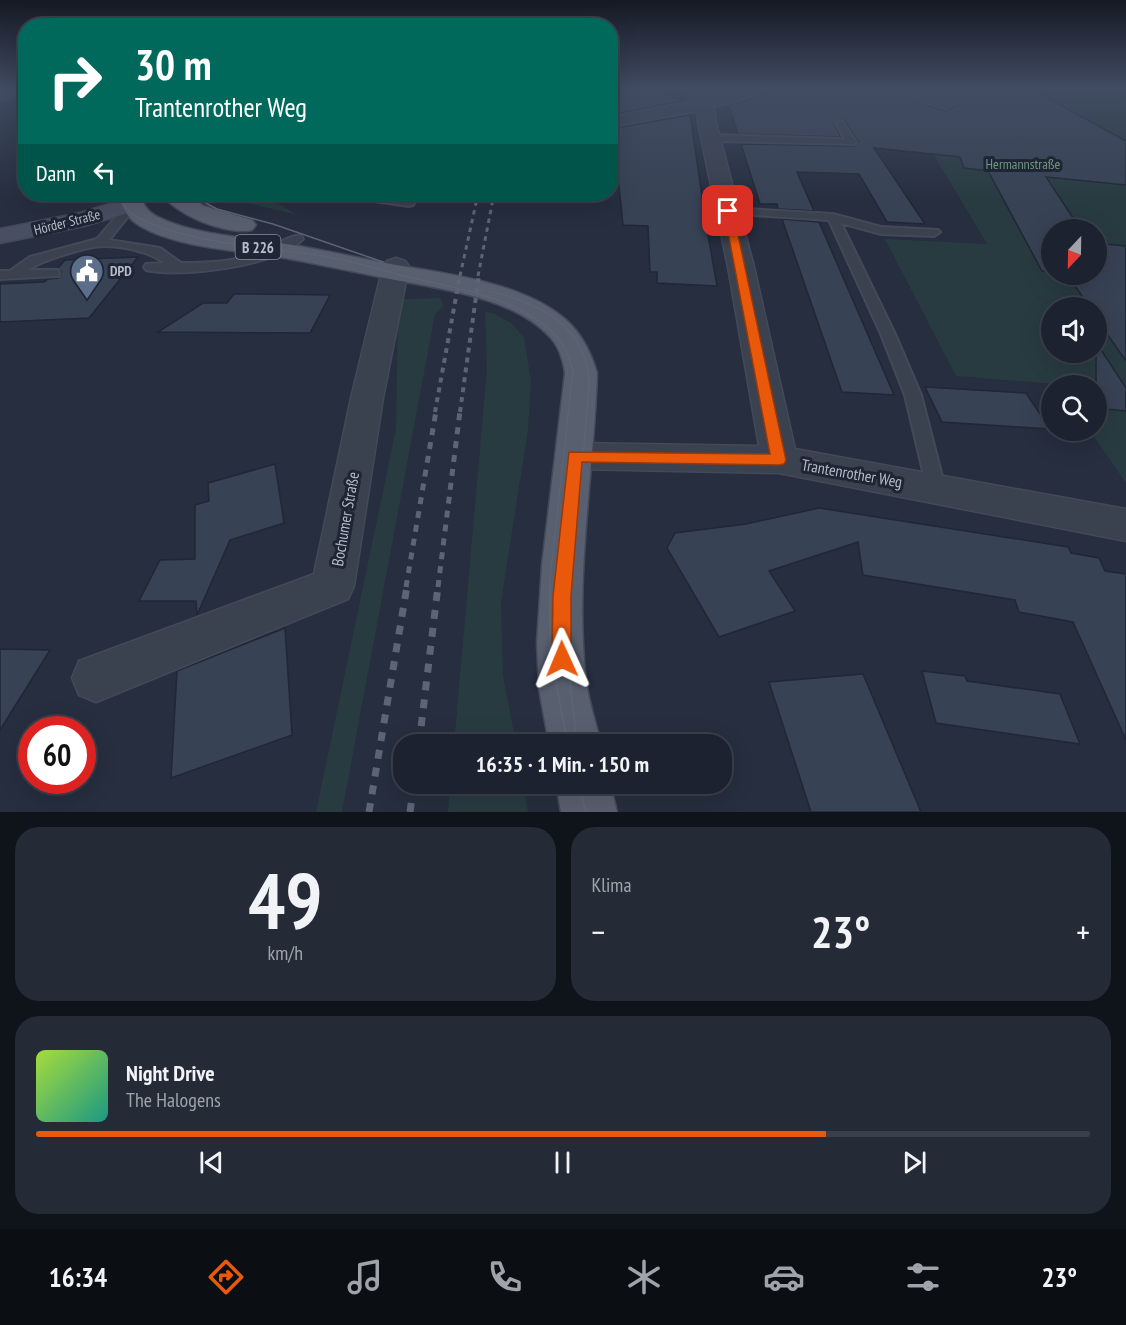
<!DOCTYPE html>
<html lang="de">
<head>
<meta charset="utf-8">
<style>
	body { margin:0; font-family:"PT Sans Narrow",sans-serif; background:#252a37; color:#f1f3f6; height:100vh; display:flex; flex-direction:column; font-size:22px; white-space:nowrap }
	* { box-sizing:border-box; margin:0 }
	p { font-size:20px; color:#a0a4aa }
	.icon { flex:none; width:33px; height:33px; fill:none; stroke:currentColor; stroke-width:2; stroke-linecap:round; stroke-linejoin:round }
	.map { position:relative; height:812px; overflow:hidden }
	.details { display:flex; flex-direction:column; gap:15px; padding:15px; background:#0f131a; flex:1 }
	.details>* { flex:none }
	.hud { position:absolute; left:18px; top:18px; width:600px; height:183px; border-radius:24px; box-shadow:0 6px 24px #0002,0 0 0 2px #3a3f4b; background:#00695c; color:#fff; overflow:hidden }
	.needle { width:39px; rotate:202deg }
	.controls { position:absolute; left:1041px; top:219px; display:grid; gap:12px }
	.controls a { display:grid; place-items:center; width:66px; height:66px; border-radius:50%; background:#1c222f; box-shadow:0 6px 24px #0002,0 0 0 2px #3a3f4b; font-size:30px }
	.speed { position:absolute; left:18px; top:716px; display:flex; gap:12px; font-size:30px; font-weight:700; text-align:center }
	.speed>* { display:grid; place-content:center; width:78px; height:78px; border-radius:50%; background:#1c222f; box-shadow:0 6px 24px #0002,0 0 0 2px #3a3f4b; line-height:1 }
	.speed .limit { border:9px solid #d22; background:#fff; color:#111 }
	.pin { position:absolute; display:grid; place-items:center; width:51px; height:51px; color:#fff; margin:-26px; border-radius:12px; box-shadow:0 3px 9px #0006 }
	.me { position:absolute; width:66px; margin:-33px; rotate:359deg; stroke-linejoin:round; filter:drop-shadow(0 0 4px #0008) }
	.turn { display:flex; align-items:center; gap:21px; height:126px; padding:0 18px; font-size:27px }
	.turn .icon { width:78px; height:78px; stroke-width:2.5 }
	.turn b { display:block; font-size:42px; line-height:51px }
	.then { display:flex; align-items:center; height:57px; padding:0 18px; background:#0003; gap:12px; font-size:22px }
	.big { font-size:45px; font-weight:700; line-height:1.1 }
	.details .card { flex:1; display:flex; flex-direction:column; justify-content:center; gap:9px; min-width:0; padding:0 21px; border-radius:24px; background:#252a37 }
	.details .dial { align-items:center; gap:0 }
	.dial b { font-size:78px; line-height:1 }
	.song { display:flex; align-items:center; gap:18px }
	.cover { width:72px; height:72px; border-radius:9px; background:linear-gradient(135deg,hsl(80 70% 55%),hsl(170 70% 35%)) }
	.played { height:6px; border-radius:3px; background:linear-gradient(90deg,#ea580c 75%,#3a3f4b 75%) }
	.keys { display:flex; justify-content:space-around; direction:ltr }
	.heat { display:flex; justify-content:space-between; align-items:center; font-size:33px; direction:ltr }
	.details .tiles { flex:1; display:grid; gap:15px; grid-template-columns:1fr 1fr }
	.card:last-child { grid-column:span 2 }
	.trip { position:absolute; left:393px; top:734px; width:339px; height:60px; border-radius:24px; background:#1c222f; box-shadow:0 6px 24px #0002,0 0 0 2px #3a3f4b; font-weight:700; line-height:60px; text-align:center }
	.tabs { display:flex; height:96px; justify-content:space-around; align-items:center; background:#0b0e13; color:#a0a4aa }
	.tabs .icon { width:42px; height:42px }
	.tabs .on { color:#ea580c }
	.tabs b { font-size:27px; color:#f1f3f6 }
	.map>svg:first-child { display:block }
	.green { fill:#283b40; fill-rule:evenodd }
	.building { fill:#384255; stroke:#212736; stroke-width:1.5 }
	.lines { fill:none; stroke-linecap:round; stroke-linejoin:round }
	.lane-casing { stroke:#434958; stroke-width:4 }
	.street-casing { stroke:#434958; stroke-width:3 }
	.secondary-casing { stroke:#434958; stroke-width:3 }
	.primary-casing { stroke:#434958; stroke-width:3 }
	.lane { fill:#3a414f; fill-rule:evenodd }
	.street { fill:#3a414f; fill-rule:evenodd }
	.secondary { fill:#484f62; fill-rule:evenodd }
	.primary { fill:#585f6f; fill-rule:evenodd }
	.tram-far1 { stroke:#5c6476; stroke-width:1.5 }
	.tram { stroke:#5c6476; stroke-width:2 }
	.rail-far3 { stroke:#5c6476; stroke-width:3; stroke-dasharray:4.5 4.5; stroke-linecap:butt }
	.rail-far2 { stroke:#5c6476; stroke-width:4; stroke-dasharray:5 5; stroke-linecap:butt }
	.rail-far1 { stroke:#5c6476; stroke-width:5; stroke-dasharray:7 7; stroke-linecap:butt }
	.rail { stroke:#5c6476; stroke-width:7; stroke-dasharray:9 9; stroke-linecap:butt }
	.route { fill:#ea580c; stroke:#983908; stroke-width:1.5 }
	.labels { text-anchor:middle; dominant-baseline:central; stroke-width:6; stroke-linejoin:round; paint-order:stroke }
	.far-park-label { font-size:14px; fill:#6e997d; stroke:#1f2534 }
	.far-street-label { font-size:14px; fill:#b6bcc9; stroke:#1f2534 }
	.far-poi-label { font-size:14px; font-weight:bold; fill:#b6bcc9; stroke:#1f2534; text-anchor:start }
	.shield { fill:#1f2534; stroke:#898f9c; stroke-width:1.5 }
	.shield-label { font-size:15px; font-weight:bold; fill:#b6bcc9 }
	.street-label { font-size:16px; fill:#b6bcc9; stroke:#1f2534 }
</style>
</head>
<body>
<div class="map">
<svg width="1126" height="812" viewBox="0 0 1126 812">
	<rect width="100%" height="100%" fill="#262e3f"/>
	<!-- green -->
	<g class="green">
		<path d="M1000,88H1126V483L1090,431L1096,430V386L1058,385L1057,384L956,376L885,239L987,244L919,130ZM1052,230H1096V274H1052ZM1052,308H1096V352H1052Z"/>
		<polygon points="234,194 261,194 298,215 239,201 233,198"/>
		<polygon points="440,298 444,306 435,314 342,812 316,812 396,429 398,306 403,299"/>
		<polygon points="485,312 493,313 511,323 524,337 531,381 528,430 501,602 503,675 516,744 454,744 487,369"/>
		<polygon points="450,783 523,783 528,812 448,812"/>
	</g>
	<!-- building -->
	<g class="building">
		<polygon points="610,88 655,88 683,101 610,115"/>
		<polygon points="776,88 834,88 824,92 880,91 945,111 955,106 954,100 920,90 1031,89 1126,141 1126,185 1046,177 1081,230 1052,230 1052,272 1042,271 988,171 964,168 960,157 874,148 925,224 887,222 859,174 797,172 814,211 778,209 777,204 760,204 741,144 854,146 858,142 845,121 841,119 834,124 841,137 738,134 729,105 773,93"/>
		<polygon points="690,115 706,223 717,286 657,283 657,272 650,272 648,226 623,225 616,158 610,159 610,129"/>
		<polygon points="782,219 819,222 894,395 842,392"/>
		<polygon points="1096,243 1126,246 1126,361 1096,318 1096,308 1090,308 1067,274 1096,274"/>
		<polygon points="138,257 89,318 0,322 0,284 44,282 48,279 58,278 61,272 58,268 65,260"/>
		<polygon points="234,294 253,294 330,295 310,333 158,332 203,303 227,303"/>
		<polygon points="1096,342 1126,388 1126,411 1096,408"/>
		<polygon points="925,387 1026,393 1050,429 942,422"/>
		<polygon points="275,464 284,523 230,540 197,615 196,601 139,601 160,560 195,559 195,505 209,501 208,483"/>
		<polygon points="819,508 1068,547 1071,553 1099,558 1105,571 1126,574 1126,740 1073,622 1019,612 1015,600 863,575 858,542 769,571 795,611 719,637 667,548 675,533 746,524"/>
		<polygon points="285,628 292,735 171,778 177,671"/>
		<polygon points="0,649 50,650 0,730"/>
		<polygon points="922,671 965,676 967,681 1060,694 1080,744 936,723"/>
		<polygon points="863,674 921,812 811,812 769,682"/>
	</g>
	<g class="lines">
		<!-- lane casing -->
		<g class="lane-casing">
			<g id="lane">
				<polygon points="731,88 742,88 753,93 749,95"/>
				<polygon points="840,121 843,122 856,142 854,144 711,141 706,138 711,135 845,139 836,124"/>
				<polygon points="341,194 365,194 406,199 410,194 420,194 413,205 409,206 346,197"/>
				<path d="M133,201L138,204L109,240L160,248L181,263C208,263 237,262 262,252C274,248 289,234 301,236L303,239C278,266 181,278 146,270L144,267L146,264L165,263C148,251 123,246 103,246C88,246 40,261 28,270H58L59,273L58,276L0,279V271H10L30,257L97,239L129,202Z"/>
				<polygon points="728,208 833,214 881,227 938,230 940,232 934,236 881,234 841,223 895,334 921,395 945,488 943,493 936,495 929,493 927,488 905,395 881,334 829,220 724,213 722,211"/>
			</g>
		</g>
		<!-- street casing -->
		<g class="street-casing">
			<g id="street">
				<polygon points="5,88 25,88 23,91 0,101 0,90"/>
				<polygon points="679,88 698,88 710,98 749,88 774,88 772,91 714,107 716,123 754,267 795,449 1126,509 1126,541 779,473 575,469 562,465 557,456 562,447 575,443 759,446 728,267 698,123 698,111 610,127 610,117 695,101"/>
				<polygon points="881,88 905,88 952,101 954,104 946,109 883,91"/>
				<polygon points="396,258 405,261 409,266 383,398 354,586 348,599 96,702 79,695 72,678 79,661 314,574 351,398 383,266 387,261"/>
			</g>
		</g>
		<!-- secondary casing -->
		<g class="secondary-casing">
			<polygon id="secondary" points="133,197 141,199 144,204 141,209 84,226 0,243 0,229 80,213"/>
		</g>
		<!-- primary casing -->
		<g class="primary-casing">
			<g id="primary">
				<path d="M119,194H139C144,205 147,212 158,217C193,234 235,236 273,242C309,247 345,255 380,262C437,273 520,280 565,319C581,333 591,352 597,373C594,475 574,579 586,681C589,703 596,723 601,744H549L539,689L537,642L542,565L565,373C563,360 559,346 549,336C511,295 432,288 380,277C344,270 309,262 273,256C232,250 176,247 140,226C128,219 121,207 119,194Z"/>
				<path d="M163,194H185L204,206L252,220L256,225L252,230C229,236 174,215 163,194Z"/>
				<polygon points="556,783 610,783 617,812 561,812"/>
			</g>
		</g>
		<!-- lane -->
		<use href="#lane" class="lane"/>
		<!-- street -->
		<use href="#street" class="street"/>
		<!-- secondary -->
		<use href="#secondary" class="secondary"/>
		<!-- primary -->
		<use href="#primary" class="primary"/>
		<!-- tram-far1 -->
		<g class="tram-far1">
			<path d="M116,194C120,199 123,204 127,209C159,241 278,249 324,256C351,261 378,269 404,276C455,288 521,297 558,338C566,347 570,359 573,371L549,587"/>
			<polyline points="189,194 217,209 273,224 383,262"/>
			<path d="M490,291C542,305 589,326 589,387L572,587"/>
		</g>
		<!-- tram -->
		<g class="tram">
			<polyline points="550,586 550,653 568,744"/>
			<polyline points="572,586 568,662 577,744"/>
			<polyline points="578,783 586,812"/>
		</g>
		<!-- rail-far3 -->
		<g class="rail-far3">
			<polyline points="460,276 478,194"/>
			<polyline points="478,276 494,194"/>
		</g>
		<!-- rail-far2 -->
		<g class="rail-far2">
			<polyline points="435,412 460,275"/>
			<polyline points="460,412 479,275"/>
		</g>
		<!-- rail-far1 -->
		<g class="rail-far1">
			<polyline points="406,587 436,411"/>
			<polyline points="438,587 460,411"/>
		</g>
		<!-- rail -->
		<g class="rail">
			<polyline points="419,744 438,586"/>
			<polyline points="369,812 407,586"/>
			<polyline points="410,812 414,783"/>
		</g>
	</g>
	<!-- sky -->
	<linearGradient id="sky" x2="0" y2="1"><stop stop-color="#151923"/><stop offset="0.44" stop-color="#414c63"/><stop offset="1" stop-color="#414c63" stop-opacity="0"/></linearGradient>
	<rect width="1126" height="201" fill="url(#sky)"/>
	<!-- route -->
	<polygon class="route" points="728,208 733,211 786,460 784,464 779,465 582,462 571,596 571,659 568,665 562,668 555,665 552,659 553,596 569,452 770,454 724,211"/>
	<!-- icons -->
	<defs>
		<g id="civic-pin" transform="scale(1.725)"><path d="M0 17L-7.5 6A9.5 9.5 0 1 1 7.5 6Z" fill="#5c6f8a" stroke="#1f2534"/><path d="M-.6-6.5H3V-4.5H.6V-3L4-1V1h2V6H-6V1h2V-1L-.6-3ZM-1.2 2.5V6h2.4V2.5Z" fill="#fff"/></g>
	</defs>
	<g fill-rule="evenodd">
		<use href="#civic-pin" x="87" y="271"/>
	</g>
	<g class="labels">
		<!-- far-park labels -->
		<g class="far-park-label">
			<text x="1023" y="164">Hermannstraße</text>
		</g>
		<!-- far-street labels -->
		<g class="far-street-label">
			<text transform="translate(67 222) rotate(-14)">Hörder Straße</text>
		</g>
		<!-- far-poi labels -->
		<g class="far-poi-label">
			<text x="110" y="271">DPD</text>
		</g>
		<!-- shield labels -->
		<rect class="shield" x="235.5" y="235" width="45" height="24" rx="4.5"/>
		<g class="shield-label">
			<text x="258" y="247">B 226</text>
		</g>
		<!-- street labels -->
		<g class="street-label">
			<text transform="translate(852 473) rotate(10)">Trantenrother Weg</text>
			<text transform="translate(345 519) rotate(-80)">Bochumer Straße</text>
		</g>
	</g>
</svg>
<div class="controls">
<a><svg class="needle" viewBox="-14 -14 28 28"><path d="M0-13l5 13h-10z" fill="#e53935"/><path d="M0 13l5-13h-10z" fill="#a0a4aa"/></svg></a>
<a><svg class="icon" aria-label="sound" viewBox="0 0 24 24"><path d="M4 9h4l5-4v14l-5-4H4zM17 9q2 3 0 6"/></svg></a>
<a><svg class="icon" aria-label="search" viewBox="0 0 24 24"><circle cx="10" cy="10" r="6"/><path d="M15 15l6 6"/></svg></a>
</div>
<div class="speed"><div class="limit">60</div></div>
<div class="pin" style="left:728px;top:211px;background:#d93025"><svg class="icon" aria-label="arrive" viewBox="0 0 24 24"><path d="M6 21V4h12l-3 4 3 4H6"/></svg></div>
<svg class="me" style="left:562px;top:659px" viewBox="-20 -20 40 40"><path d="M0-17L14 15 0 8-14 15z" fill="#ea580c" stroke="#fff" stroke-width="4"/></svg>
<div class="trip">16:35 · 1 Min. · 150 m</div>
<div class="hud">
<div class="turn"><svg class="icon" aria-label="right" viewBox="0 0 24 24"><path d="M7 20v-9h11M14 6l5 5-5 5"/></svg><div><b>30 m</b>Trantenrother Weg</div></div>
<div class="then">Dann<svg class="icon" aria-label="left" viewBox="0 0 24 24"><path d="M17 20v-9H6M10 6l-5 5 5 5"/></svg></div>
</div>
</div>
<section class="details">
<div class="tiles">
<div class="card dial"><b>49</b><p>km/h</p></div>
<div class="card"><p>Klima</p>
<div class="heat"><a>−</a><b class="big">23°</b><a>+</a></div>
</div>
<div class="card">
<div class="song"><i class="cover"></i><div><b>Night Drive</b><p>The Halogens</p></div></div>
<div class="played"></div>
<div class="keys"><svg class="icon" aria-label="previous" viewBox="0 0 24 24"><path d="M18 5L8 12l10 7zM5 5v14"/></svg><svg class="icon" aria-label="pause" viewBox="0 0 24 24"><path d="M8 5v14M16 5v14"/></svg><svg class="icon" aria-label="next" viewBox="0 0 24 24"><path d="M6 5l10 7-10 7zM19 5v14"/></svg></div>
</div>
</div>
</section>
<nav class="tabs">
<b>16:34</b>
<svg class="icon on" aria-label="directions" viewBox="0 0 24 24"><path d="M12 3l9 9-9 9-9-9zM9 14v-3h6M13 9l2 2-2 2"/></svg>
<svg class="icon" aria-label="music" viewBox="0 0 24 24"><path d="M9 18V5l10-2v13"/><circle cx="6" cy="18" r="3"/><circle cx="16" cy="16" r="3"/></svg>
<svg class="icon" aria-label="phone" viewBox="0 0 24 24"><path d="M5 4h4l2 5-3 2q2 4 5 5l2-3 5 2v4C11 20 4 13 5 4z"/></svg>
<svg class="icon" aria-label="climate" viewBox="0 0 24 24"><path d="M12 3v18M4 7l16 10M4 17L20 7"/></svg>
<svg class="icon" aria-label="car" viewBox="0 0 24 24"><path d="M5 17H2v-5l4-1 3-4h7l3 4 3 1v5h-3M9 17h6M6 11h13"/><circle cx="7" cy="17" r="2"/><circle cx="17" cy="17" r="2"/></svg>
<svg class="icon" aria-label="filters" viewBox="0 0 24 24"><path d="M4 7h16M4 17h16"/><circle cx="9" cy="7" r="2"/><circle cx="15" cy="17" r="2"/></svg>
<b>23°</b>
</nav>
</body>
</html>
